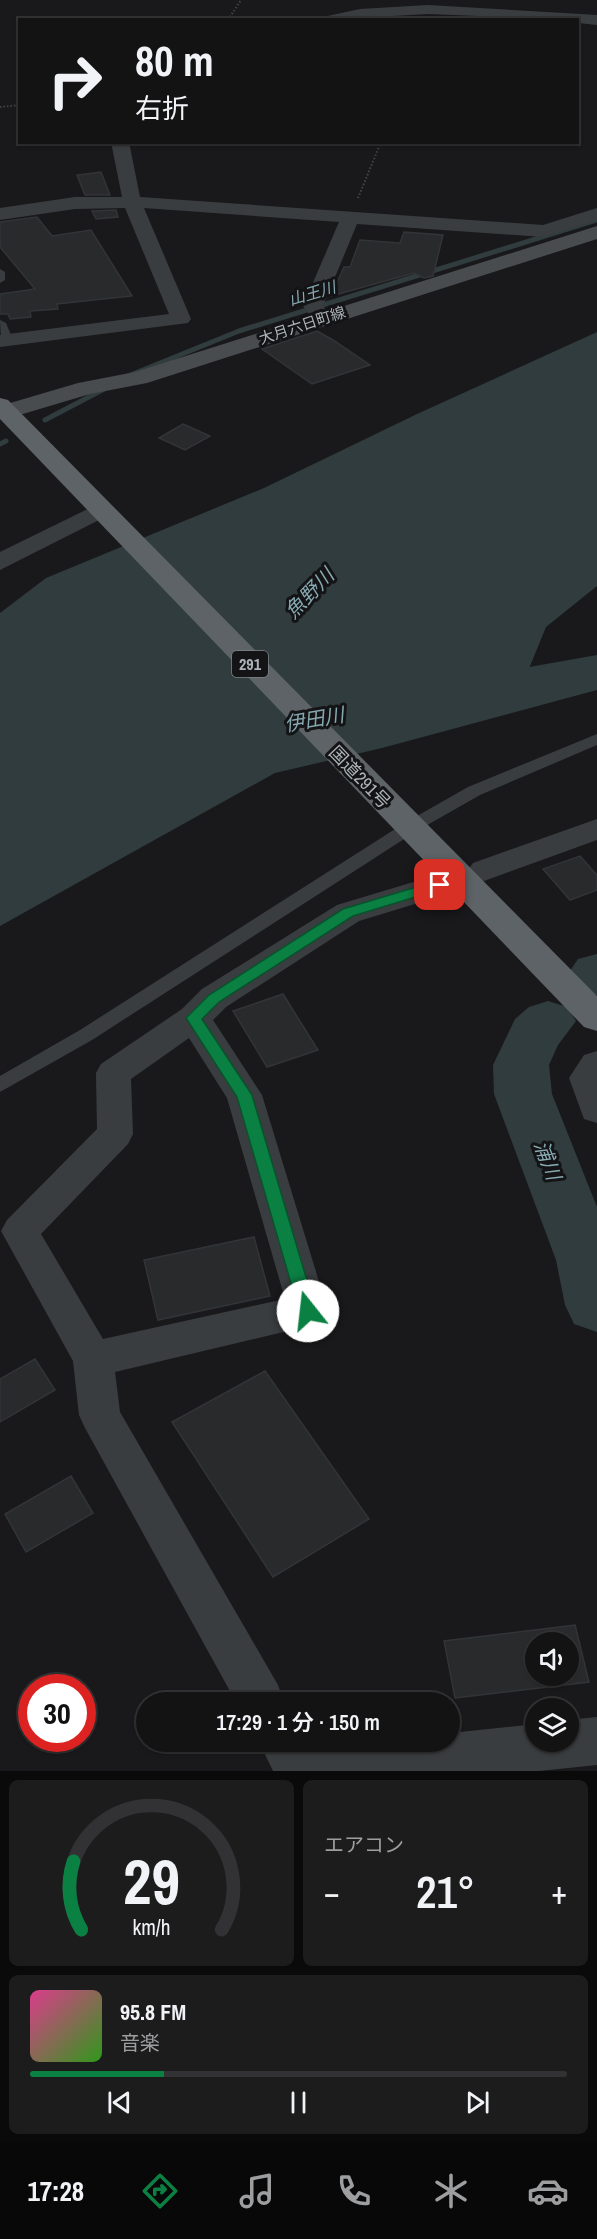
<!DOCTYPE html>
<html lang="ja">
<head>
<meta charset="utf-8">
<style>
	body { margin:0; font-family:"Archivo Narrow","Noto Sans JP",sans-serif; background:#1c1c1d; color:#f1f3f6; height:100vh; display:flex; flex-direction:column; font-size:22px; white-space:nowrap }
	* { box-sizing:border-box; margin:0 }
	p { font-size:20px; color:#9d9ea0 }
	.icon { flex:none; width:33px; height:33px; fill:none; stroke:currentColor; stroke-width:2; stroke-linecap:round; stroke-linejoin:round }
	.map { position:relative; height:1771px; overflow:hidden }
	.side { display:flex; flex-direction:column; gap:9px; padding:9px; background:#0a0a0b; flex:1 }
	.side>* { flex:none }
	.hud { position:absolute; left:18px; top:18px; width:561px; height:126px; border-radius:0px; box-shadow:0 2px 4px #0004,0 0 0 2px #323234; background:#131314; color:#f1f3f6; overflow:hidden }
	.fabs { position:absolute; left:525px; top:1632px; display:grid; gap:12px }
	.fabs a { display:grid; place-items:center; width:54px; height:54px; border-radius:50%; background:#131314; box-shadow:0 2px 4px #0004,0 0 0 2px #323234; font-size:30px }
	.speed { position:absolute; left:18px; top:1674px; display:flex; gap:12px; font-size:30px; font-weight:700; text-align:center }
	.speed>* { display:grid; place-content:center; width:78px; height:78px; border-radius:50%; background:#131314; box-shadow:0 2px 4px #0004,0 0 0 2px #323234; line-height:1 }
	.speed .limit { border:9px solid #d22; background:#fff; color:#111 }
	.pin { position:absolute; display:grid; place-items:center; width:51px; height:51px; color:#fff; margin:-26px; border-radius:12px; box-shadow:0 3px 9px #0006 }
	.me { position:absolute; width:66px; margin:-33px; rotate:344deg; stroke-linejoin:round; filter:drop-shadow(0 0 4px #0008) }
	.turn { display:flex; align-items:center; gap:21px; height:126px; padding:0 18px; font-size:27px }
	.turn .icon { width:78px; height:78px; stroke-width:2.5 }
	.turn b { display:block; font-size:42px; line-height:51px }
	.big { font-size:45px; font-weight:600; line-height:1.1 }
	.side .widget { flex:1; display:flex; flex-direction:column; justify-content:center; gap:9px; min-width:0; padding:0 21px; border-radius:9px; background:#1c1c1d }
	.side .dial { align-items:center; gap:0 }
	.dial svg { height:156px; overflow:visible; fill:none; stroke:#323234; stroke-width:7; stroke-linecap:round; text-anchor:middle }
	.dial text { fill:#f1f3f6; stroke:none }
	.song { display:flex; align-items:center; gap:18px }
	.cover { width:72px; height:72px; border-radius:9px; background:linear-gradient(135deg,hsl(330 70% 55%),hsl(110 70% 35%)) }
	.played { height:6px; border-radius:3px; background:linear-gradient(90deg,#0b8043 25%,#323234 25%) }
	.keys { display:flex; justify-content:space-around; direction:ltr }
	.heat { display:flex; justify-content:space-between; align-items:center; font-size:33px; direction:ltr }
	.side .tiles { flex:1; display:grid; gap:9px; grid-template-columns:1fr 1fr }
	.widget:last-child { grid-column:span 2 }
	.trip { position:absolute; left:136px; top:1692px; width:324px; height:60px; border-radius:30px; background:#131314; box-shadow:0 2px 4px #0004,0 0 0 2px #323234; font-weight:600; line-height:60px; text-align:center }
	.tab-bar { display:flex; height:96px; justify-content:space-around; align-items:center; background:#080808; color:#9d9ea0 }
	.tab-bar .icon { width:42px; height:42px }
	.tab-bar .on { color:#0b8043 }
	.tab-bar b { font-size:27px; color:#f1f3f6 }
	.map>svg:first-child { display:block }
	.water { fill:#303c3e }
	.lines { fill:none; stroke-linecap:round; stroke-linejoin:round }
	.stream { stroke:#303c3e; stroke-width:5 }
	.river { fill:#303c3e; fill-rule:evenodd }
	.building { fill:#292a2c; stroke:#333437; stroke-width:1.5; fill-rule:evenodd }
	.path { stroke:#404446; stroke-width:2; stroke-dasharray:1.5 2; stroke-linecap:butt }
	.service { fill:#3a3d3f; fill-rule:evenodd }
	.minor { fill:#3a3d3f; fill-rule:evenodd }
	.tertiary { fill:#3a3d3f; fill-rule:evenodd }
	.secondary { fill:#484c4f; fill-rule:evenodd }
	.trunk { fill:#5e6367; fill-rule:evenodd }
	.route { fill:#0b8043; stroke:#07532c; stroke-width:1.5 }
	.labels { text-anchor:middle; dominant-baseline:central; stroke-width:6; stroke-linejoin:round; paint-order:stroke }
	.far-street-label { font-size:15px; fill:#acb4b9; stroke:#141416 }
	.far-water-label { font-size:16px; font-style:italic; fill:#87a9b1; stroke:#141416 }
	.shield { fill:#141416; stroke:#7e8488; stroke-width:1.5 }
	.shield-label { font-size:16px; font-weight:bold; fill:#acb4b9 }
	.street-label { font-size:18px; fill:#acb4b9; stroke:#141416 }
	.water-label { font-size:20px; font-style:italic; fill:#87a9b1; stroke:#141416 }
</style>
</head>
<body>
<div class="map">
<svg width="597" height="1771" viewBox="0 0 597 1771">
	<rect width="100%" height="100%" fill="#19191b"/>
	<!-- water -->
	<polygon class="water" points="597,332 597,586 546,627 519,693 597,677 597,690 382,748 275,773 0,926 0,613 46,578 264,488 417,414"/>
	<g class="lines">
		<!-- stream -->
		<g class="stream">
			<polyline points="128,376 239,331 597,220"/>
			<polyline points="45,420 106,388"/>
			<polyline points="0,444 6,441"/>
		</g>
		<!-- river -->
		<g class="river">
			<polygon points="597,655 597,681 456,708 440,704 433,694 440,684 456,680"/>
			<polygon points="597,954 597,995 574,991 566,977 578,959"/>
			<polygon points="548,1001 567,1007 576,1021 558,1045 549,1065 552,1094 597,1207 597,1332 574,1324 565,1305 556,1260 494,1094 493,1065 515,1019 529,1007"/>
		</g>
	</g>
	<!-- building -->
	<g class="building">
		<polygon points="101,172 110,195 85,195 77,175"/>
		<polygon points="116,210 118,217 96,219 92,211"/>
		<polygon points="37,217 52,236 91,230 132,296 57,304 58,309 30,311 31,317 10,319 8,314 0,314 0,294 35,289 0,247 0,222"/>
		<polygon points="404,232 443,235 433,276 424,278 414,273 331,296 344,267 350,267 360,240 400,243"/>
		<polygon points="317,331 333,340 370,365 312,384 262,349"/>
		<polygon points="183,424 210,436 185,450 159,438"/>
		<polygon points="580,856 597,875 597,890 570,900 543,869"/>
		<polygon points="283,994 318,1050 267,1067 233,1011"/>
		<polygon points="254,1237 270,1296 158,1320 144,1260"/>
		<polygon points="35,1359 55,1390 0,1422 0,1379"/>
		<polygon points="265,1371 369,1519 273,1577 172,1422"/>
		<polygon points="71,1476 93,1513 26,1552 5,1514"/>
		<path d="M575,1625L589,1682L455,1698L444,1641ZM536,1642H568V1676H536Z"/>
	</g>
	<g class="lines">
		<!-- path -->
		<g class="path">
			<polyline points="228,20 241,0"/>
			<polyline points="0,107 20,105"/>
			<polyline points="358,198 381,142"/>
		</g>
		<!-- service -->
		<g class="service">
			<polygon points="0,269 5,272 5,280 0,283"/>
			<polygon points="0,320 6,323 13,340 11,342 1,340"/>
			<polygon points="597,734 597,745 480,795 415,832 92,1040 0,1092 0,1076 80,1030 403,824 468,787"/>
		</g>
		<!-- minor -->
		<g class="minor">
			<polygon points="428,5 597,15 597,25 578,23 578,20 428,14 321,20 323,17 360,9"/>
			<polygon points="111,142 129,142 140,197 543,225 597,208 597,220 544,237 357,224 323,306 332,318 329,322 315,322 303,306 339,222 144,208 191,319 188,323 0,347 0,335 169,314 125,208 75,209 0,220 0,208 75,197 122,197"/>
			<polygon points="100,503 109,505 112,510 109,515 0,570 0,552"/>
			<polygon points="597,819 597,840 484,881 473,877 468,870 473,863"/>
			<path d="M440,874L451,877L456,885L451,893L359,921L226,1007L213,1020L262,1095L328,1311L322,1323L115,1372L120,1412L278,1685L284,1702H236L85,1428L79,1415L73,1361L1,1231L7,1220L97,1129L96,1073L101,1064L182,1009L202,989L337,905ZM189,1038L227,1098L285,1299L103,1339L41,1234L128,1144L133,1134L131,1079Z"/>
			<polygon points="597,1717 597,1765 539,1771 273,1771 259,1742 309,1742 313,1749 370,1742 450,1742 450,1733 536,1724 536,1742 568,1742 568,1720"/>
		</g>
		<!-- tertiary -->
		<polygon class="tertiary" points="597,1051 597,1123 584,1119 569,1078 584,1055"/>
		<!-- secondary -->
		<polygon class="secondary" points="597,226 597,239 147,383 90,394 6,419 0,418 0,406 78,383 135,372"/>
		<!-- trunk -->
		<polygon class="trunk" points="0,398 8,400 597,996 597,1031 584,1027 0,419"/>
	</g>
	<!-- route -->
	<polygon class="route" points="440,880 445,881 445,888 353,916 219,1002 202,1019 252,1095 316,1311 314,1316 308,1318 302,1316 299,1311 237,1097 186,1018 209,995 343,909"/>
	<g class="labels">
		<!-- far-street labels -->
		<g class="far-street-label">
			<text transform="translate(302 325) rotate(-18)">大月六日町線</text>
		</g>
		<!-- far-water labels -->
		<g class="far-water-label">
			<text transform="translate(312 293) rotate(-17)">山王川</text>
		</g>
		<!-- shield labels -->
		<rect class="shield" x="232" y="651" width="36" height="26" rx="4.5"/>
		<g class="shield-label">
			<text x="250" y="664">291</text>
		</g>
		<!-- street labels -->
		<g class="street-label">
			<text transform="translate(360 777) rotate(46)">国道291号</text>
		</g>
		<!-- water labels -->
		<g class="water-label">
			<text transform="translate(309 593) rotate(-46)">魚野川</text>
			<text transform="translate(314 719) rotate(-10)">伊田川</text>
			<text transform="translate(548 1160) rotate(69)">浦川</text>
		</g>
	</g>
</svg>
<div class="fabs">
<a><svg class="icon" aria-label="sound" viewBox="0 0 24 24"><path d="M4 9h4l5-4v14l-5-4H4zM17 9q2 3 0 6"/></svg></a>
<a><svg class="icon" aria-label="layers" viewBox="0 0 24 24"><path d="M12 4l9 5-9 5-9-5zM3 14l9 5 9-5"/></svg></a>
</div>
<div class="speed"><div class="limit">30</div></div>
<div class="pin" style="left:440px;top:885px;background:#d93025"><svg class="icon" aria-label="arrive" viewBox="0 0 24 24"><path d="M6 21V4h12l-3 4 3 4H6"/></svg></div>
<svg class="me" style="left:308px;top:1311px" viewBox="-20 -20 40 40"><circle r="19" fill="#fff"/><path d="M0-13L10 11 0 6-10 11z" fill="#0b8043"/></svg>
<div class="trip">17:29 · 1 分 · 150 m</div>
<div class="hud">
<div class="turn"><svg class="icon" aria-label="right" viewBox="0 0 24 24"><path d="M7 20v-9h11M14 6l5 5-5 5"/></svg><div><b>80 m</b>右折</div></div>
</div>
</div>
<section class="side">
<div class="tiles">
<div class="widget dial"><svg viewBox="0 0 100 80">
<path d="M14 69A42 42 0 1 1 86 69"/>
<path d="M14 69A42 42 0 0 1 10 34" stroke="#0b8043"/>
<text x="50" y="56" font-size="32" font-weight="700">29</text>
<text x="50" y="72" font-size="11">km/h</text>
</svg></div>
<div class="widget"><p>エアコン</p>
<div class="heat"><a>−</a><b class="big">21°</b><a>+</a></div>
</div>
<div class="widget">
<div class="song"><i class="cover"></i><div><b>95.8 FM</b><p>音楽</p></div></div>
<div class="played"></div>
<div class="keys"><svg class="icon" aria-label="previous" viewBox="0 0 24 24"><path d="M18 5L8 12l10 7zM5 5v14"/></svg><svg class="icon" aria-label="pause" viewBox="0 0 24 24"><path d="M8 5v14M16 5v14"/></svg><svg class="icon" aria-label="next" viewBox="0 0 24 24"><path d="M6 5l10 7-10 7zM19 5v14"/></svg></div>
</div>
</div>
</section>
<nav class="tab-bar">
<b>17:28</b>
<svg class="icon on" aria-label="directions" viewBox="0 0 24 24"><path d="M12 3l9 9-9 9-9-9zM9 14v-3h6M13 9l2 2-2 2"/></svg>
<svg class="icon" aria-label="music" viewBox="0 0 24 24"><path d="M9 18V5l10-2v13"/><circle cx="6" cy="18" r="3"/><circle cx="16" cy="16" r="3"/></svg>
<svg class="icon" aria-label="phone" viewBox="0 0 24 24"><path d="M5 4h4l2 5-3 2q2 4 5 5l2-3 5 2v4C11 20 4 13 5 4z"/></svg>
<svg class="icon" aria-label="climate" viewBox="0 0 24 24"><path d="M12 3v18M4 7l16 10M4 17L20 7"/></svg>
<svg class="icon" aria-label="car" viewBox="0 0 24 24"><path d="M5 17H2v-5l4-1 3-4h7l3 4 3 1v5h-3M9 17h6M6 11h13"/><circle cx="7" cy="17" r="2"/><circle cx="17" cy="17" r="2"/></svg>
</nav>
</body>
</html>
